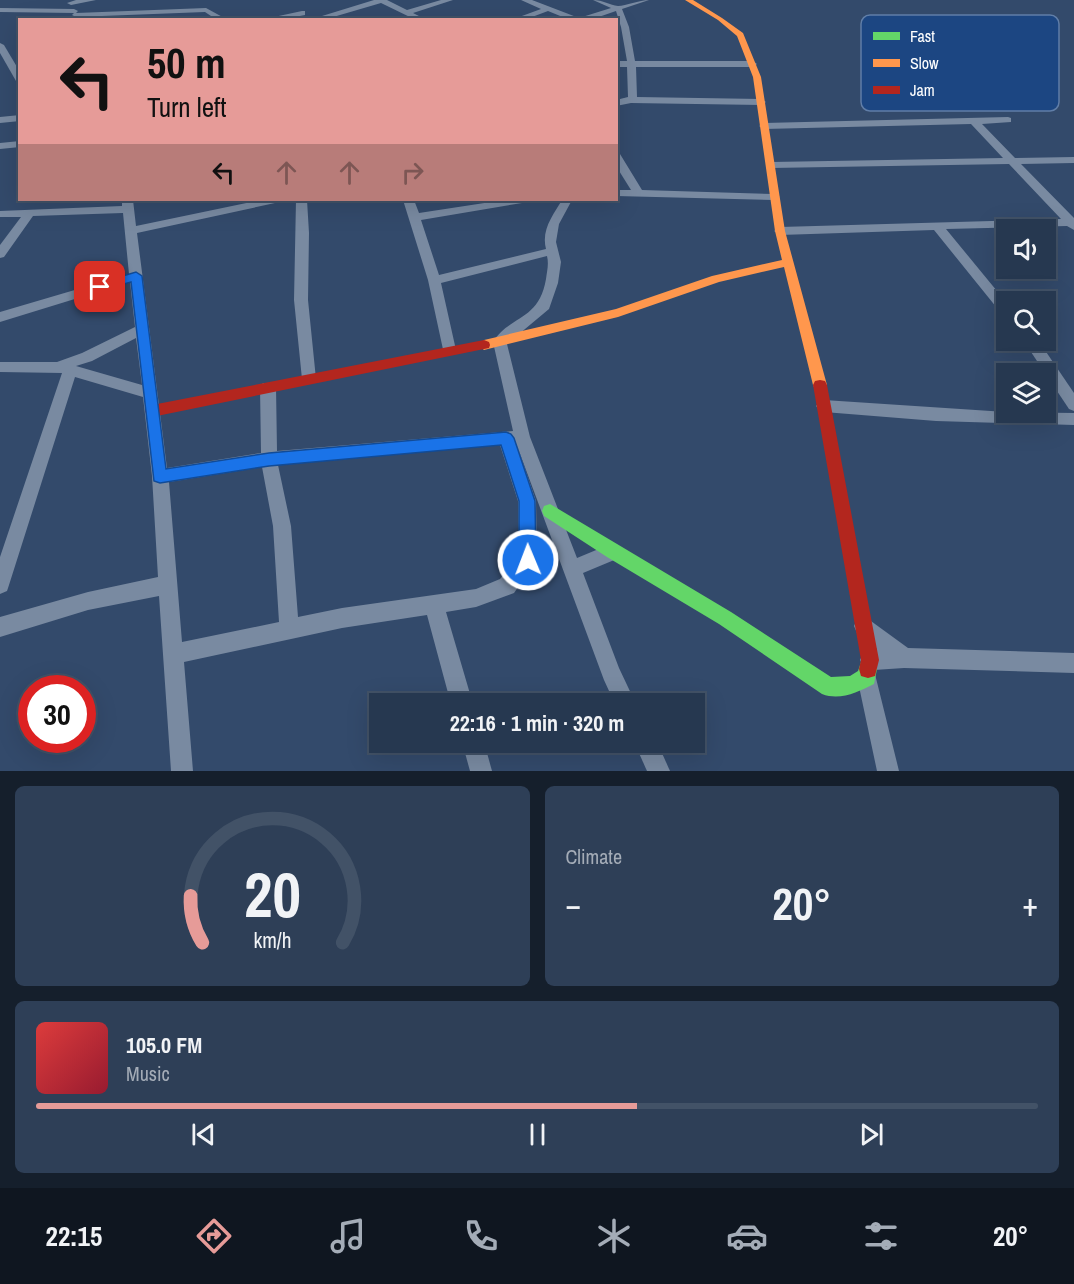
<!DOCTYPE html>
<html lang="en">
<head>
<meta charset="utf-8">
<style>
	body { margin:0; font-family:"Archivo Narrow",sans-serif; background:#2e3f57; color:#f1f3f6; height:100vh; display:flex; flex-direction:column; font-size:22px; white-space:nowrap }
	* { box-sizing:border-box; margin:0 }
	p { font-size:20px; color:#a4acb7 }
	.icon { flex:none; width:33px; height:33px; fill:none; stroke:currentColor; stroke-width:2; stroke-linecap:round; stroke-linejoin:round }
	.map { position:relative; height:771px; overflow:hidden }
	.drawer { display:flex; flex-direction:column; gap:15px; padding:15px; background:#151f2c; flex:1 }
	.drawer>* { flex:none }
	.top-card { position:absolute; left:18px; top:18px; width:600px; height:183px; border-radius:0px; box-shadow:0 6px 24px #0002,0 0 0 2px #425267; background:#e69b98; color:#111; overflow:hidden }
	.fabs { position:absolute; left:996px; top:219px; display:grid; gap:12px }
	.fabs a { display:grid; place-items:center; width:60px; height:60px; border-radius:0px; background:#263850; box-shadow:0 6px 24px #0002,0 0 0 2px #425267; font-size:30px }
	.speed { position:absolute; left:18px; top:675px; display:flex; gap:12px; font-size:30px; font-weight:700; text-align:center }
	.speed>* { display:grid; place-content:center; width:78px; height:78px; border-radius:50%; background:#263850; box-shadow:0 6px 24px #0002,0 0 0 2px #425267; line-height:1 }
	.speed .limit { border:9px solid #d22; background:#fff; color:#111 }
	.pin { position:absolute; display:grid; place-items:center; width:51px; height:51px; color:#fff; margin:-26px; border-radius:12px; box-shadow:0 3px 9px #0006 }
	.me { position:absolute; width:66px; margin:-33px; rotate:359deg; stroke-linejoin:round; filter:drop-shadow(0 0 4px #0008) }
	.turn { display:flex; align-items:center; gap:21px; height:126px; padding:0 30px; font-size:27px }
	.turn .icon { width:78px; height:78px; stroke-width:2.5 }
	.turn b { display:block; font-size:42px; line-height:51px }
	.lanes { display:flex; align-items:center; height:57px; padding:0 30px; background:#0003; justify-content:center; gap:30px; direction:ltr }
	.lanes .off { opacity:.35 }
	.big { font-size:45px; font-weight:700; line-height:1.1 }
	.drawer .card { flex:1; display:flex; flex-direction:column; justify-content:center; gap:9px; min-width:0; padding:0 21px; border-radius:9px; background:#2e3f57 }
	.drawer .dial { align-items:center; gap:0 }
	.dial svg { height:156px; overflow:visible; fill:none; stroke:#425267; stroke-width:7; stroke-linecap:round; text-anchor:middle }
	.dial text { fill:#f1f3f6; stroke:none }
	.song { display:flex; align-items:center; gap:18px }
	.cover { width:72px; height:72px; border-radius:9px; background:linear-gradient(135deg,hsl(0 70% 55%),hsl(350 70% 35%)) }
	.played { height:6px; border-radius:3px; background:linear-gradient(90deg,#e69b98 60%,#425267 60%) }
	.keys { display:flex; justify-content:space-around; direction:ltr }
	.heat { display:flex; justify-content:space-between; align-items:center; font-size:33px; direction:ltr }
	.drawer .tiles { flex:1; display:grid; gap:15px; grid-template-columns:1fr 1fr }
	.card:last-child { grid-column:span 2 }
	.trip { position:absolute; left:369px; top:693px; width:336px; height:60px; border-radius:0px; background:#263850; box-shadow:0 6px 24px #0002,0 0 0 2px #425267; font-weight:700; line-height:60px; text-align:center }
	.dock { display:flex; height:96px; justify-content:space-around; align-items:center; background:#0f1620; color:#a4acb7 }
	.dock .icon { width:42px; height:42px }
	.dock .current { color:#e69b98 }
	.dock b { font-size:27px; color:#f1f3f6 }
	.map>svg:first-child { display:block }
	.lines { fill:none; stroke-linecap:round; stroke-linejoin:round }
	.street { fill:#798aa1; fill-rule:evenodd }
	.fast { fill:#63d668; fill-rule:evenodd }
	.slow { fill:#ff974d; fill-rule:evenodd }
	.jam { fill:#b3261e; fill-rule:evenodd }
	.route { fill:#1a73e8; stroke:#114b97; stroke-width:1.5 }
	.key { fill:#1c4682; stroke:#607ea8; stroke-width:1.5 }
	.key-label { font-size:16px; fill:#fff }
</style>
</head>
<body>
<div class="map">
<svg width="1074" height="771" viewBox="0 0 1074 771">
	<rect width="100%" height="100%" fill="#334a6b"/>
	<g class="lines">
		<!-- street -->
		<g class="street">
			<polygon points="76,0 96,0 71,5 67,3"/>
			<polygon points="374,0 387,0 407,10 441,0 453,0 413,13 427,20 416,20 381,3 323,20 309,20"/>
			<path d="M521,0H532L579,18L611,8L593,0C603,0 610,5 618,6C626,6 639,0 649,0L622,9L629,27L635,61H753L757,64L753,67H636L637,97L761,99L766,102L761,105L631,103L616,106V100L628,97L627,67H616V61H627L621,27L616,11L590,20H570L548,11L524,20H511L541,9Z"/>
			<polygon points="0,8 74,9 78,11 76,13 206,8 228,20 217,20 205,12 76,17 72,15 74,13 0,12"/>
			<polygon points="302,11 305,11 305,15 279,20 260,20"/>
			<polygon points="0,43 4,45 20,72 20,84 16,81 0,53"/>
			<polygon points="20,115 20,121 0,123 0,117"/>
			<polygon points="1008,117 1011,118 1011,122 982,124 1015,158 1074,157 1074,163 1021,164 1074,218 1074,230 1067,226 946,229 1006,302 1006,315 1001,313 934,230 780,235 774,231 780,227 1061,219 1009,164 771,168 766,165 771,162 1003,158 971,124 764,129 759,126 764,123"/>
			<polygon points="20,141 20,147 0,149 0,143"/>
			<polygon points="616,153 620,154 642,190 774,194 780,197 774,200 616,196 616,190 631,190 616,166"/>
			<path d="M122,200H133L136,226L261,200H281L275,203L137,233L167,468L261,453L260,387L263,383H273L276,387L277,451L513,431L493,342C510,315 539,321 546,279C547,271 549,264 547,256L441,283L456,350L454,354H444L428,280L403,200H414L419,213L504,200H528L522,203L421,220L439,275L546,249C541,230 553,215 562,200H572L559,224L556,242L561,262L558,283L549,309L507,344L530,437L577,558L613,543L619,546L622,552L619,558L583,573L619,668L636,704H615L604,680L516,443L536,501L537,560L514,593L476,607L446,612L473,704H451L427,615L342,628L184,662L193,771H171L159,596L88,610L0,637V617L88,592L158,577L152,476L143,397L75,377L9,585L7,591L0,594V557L62,373L0,372V362H57L82,353L135,327L130,282L0,322V312L129,274L123,213L33,216L4,257L0,258V245L21,217H0V211L122,206ZM136,338L142,385L76,366L92,361ZM500,445L518,501L519,557L500,579L476,589L342,608L298,617L291,526L278,465ZM262,467L273,526L279,622L182,642L169,482Z"/>
			<polygon points="296,200 307,200 309,233 308,300 316,379 314,383 304,383 302,379 294,300"/>
			<polygon points="1023,340 1038,340 1074,393 1074,411 1069,409"/>
			<polygon points="824,400 1006,412 1074,413 1074,425 936,421 824,412 819,410 816,406 819,402"/>
			<polygon points="864,616 908,648 1074,653 1074,673 904,668 874,670 899,771 877,771 857,677 860,670 864,668 860,660 863,653 877,649 857,633 854,626 857,619"/>
			<polygon points="462,742 484,742 492,771 470,771"/>
			<polygon points="634,742 657,742 670,771 647,771"/>
		</g>
		<!-- fast -->
		<path class="fast" d="M550,504L731,612L831,677L850,676L858,671L861,662L868,660L875,662L877,669L874,684C858,692 840,701 822,694L719,624L607,557L544,516L542,511L544,506Z"/>
		<!-- slow -->
		<polygon class="slow" points="685,0 693,0 722,18 743,33 761,77 785,231 827,385 825,389 815,389 813,385 784,267 719,282 618,317 484,350 478,345 484,340 616,309 712,276 782,260 775,231 753,77 737,36 718,20"/>
		<!-- jam -->
		<g class="jam">
			<polygon points="484,340 489,342 490,345 489,348 152,417 147,415 145,411 147,407 152,405"/>
			<polygon points="820,380 825,381 827,385 879,660 875,676 868,678 861,676 859,669 861,660 813,385 815,381"/>
		</g>
	</g>
	<!-- route -->
	<polygon class="route" points="136,272 142,276 166,469 269,453 506,432 511,434 514,438 535,501 536,560 534,565 528,568 522,565 519,560 519,501 501,445 269,466 160,483 154,481 131,282 100,291 94,287 96,284"/>
	<!-- legend -->
	<rect x="861" y="15" width="198" height="96" rx="9" class="key"/>
	<rect x="873" y="32" width="27" height="8" fill="#63d668"/>
	<rect x="873" y="59" width="27" height="8" fill="#ff974d"/>
	<rect x="873" y="86" width="27" height="8" fill="#b3261e"/>
	<g class="key-label">
		<text x="910" y="42">Fast</text>
		<text x="910" y="69">Slow</text>
		<text x="910" y="96">Jam</text>
	</g>
</svg>
<div class="fabs">
<a><svg class="icon" aria-label="sound" viewBox="0 0 24 24"><path d="M4 9h4l5-4v14l-5-4H4zM17 9q2 3 0 6"/></svg></a>
<a><svg class="icon" aria-label="search" viewBox="0 0 24 24"><circle cx="10" cy="10" r="6"/><path d="M15 15l6 6"/></svg></a>
<a><svg class="icon" aria-label="layers" viewBox="0 0 24 24"><path d="M12 4l9 5-9 5-9-5zM3 14l9 5 9-5"/></svg></a>
</div>
<div class="speed"><div class="limit">30</div></div>
<div class="pin" style="left:100px;top:287px;background:#d93025"><svg class="icon" aria-label="arrive" viewBox="0 0 24 24"><path d="M6 21V4h12l-3 4 3 4H6"/></svg></div>
<svg class="me" style="left:528px;top:560px" viewBox="-20 -20 40 40"><circle r="17" fill="#1a73e8" stroke="#fff" stroke-width="3"/><path d="M0-11L8 9 0 5-8 9z" fill="#fff"/></svg>
<div class="trip">22:16 · 1 min · 320 m</div>
<div class="top-card">
<div class="turn"><svg class="icon" aria-label="left" viewBox="0 0 24 24"><path d="M17 20v-9H6M10 6l-5 5 5 5"/></svg><div><b>50 m</b>Turn left</div></div>
<div class="lanes"><svg class="icon" aria-label="left" viewBox="0 0 24 24"><path d="M17 20v-9H6M10 6l-5 5 5 5"/></svg><svg class="icon off" aria-label="ahead" viewBox="0 0 24 24"><path d="M12 20V5M6 11l6-6 6 6"/></svg><svg class="icon off" aria-label="ahead" viewBox="0 0 24 24"><path d="M12 20V5M6 11l6-6 6 6"/></svg><svg class="icon off" aria-label="right" viewBox="0 0 24 24"><path d="M7 20v-9h11M14 6l5 5-5 5"/></svg></div>
</div>
</div>
<section class="drawer">
<div class="tiles">
<div class="card dial"><svg viewBox="0 0 100 80">
<path d="M14 69A42 42 0 1 1 86 69"/>
<path d="M14 69A42 42 0 0 1 8 45" stroke="#e69b98"/>
<text x="50" y="56" font-size="32" font-weight="700">20</text>
<text x="50" y="72" font-size="11">km/h</text>
</svg></div>
<div class="card"><p>Climate</p>
<div class="heat"><a>−</a><b class="big">20°</b><a>+</a></div>
</div>
<div class="card">
<div class="song"><i class="cover"></i><div><b>105.0 FM</b><p>Music</p></div></div>
<div class="played"></div>
<div class="keys"><svg class="icon" aria-label="previous" viewBox="0 0 24 24"><path d="M18 5L8 12l10 7zM5 5v14"/></svg><svg class="icon" aria-label="pause" viewBox="0 0 24 24"><path d="M8 5v14M16 5v14"/></svg><svg class="icon" aria-label="next" viewBox="0 0 24 24"><path d="M6 5l10 7-10 7zM19 5v14"/></svg></div>
</div>
</div>
</section>
<nav class="dock">
<b>22:15</b>
<svg class="icon current" aria-label="directions" viewBox="0 0 24 24"><path d="M12 3l9 9-9 9-9-9zM9 14v-3h6M13 9l2 2-2 2"/></svg>
<svg class="icon" aria-label="music" viewBox="0 0 24 24"><path d="M9 18V5l10-2v13"/><circle cx="6" cy="18" r="3"/><circle cx="16" cy="16" r="3"/></svg>
<svg class="icon" aria-label="phone" viewBox="0 0 24 24"><path d="M5 4h4l2 5-3 2q2 4 5 5l2-3 5 2v4C11 20 4 13 5 4z"/></svg>
<svg class="icon" aria-label="climate" viewBox="0 0 24 24"><path d="M12 3v18M4 7l16 10M4 17L20 7"/></svg>
<svg class="icon" aria-label="car" viewBox="0 0 24 24"><path d="M5 17H2v-5l4-1 3-4h7l3 4 3 1v5h-3M9 17h6M6 11h13"/><circle cx="7" cy="17" r="2"/><circle cx="17" cy="17" r="2"/></svg>
<svg class="icon" aria-label="filters" viewBox="0 0 24 24"><path d="M4 7h16M4 17h16"/><circle cx="9" cy="7" r="2"/><circle cx="15" cy="17" r="2"/></svg>
<b>20°</b>
</nav>
</body>
</html>
